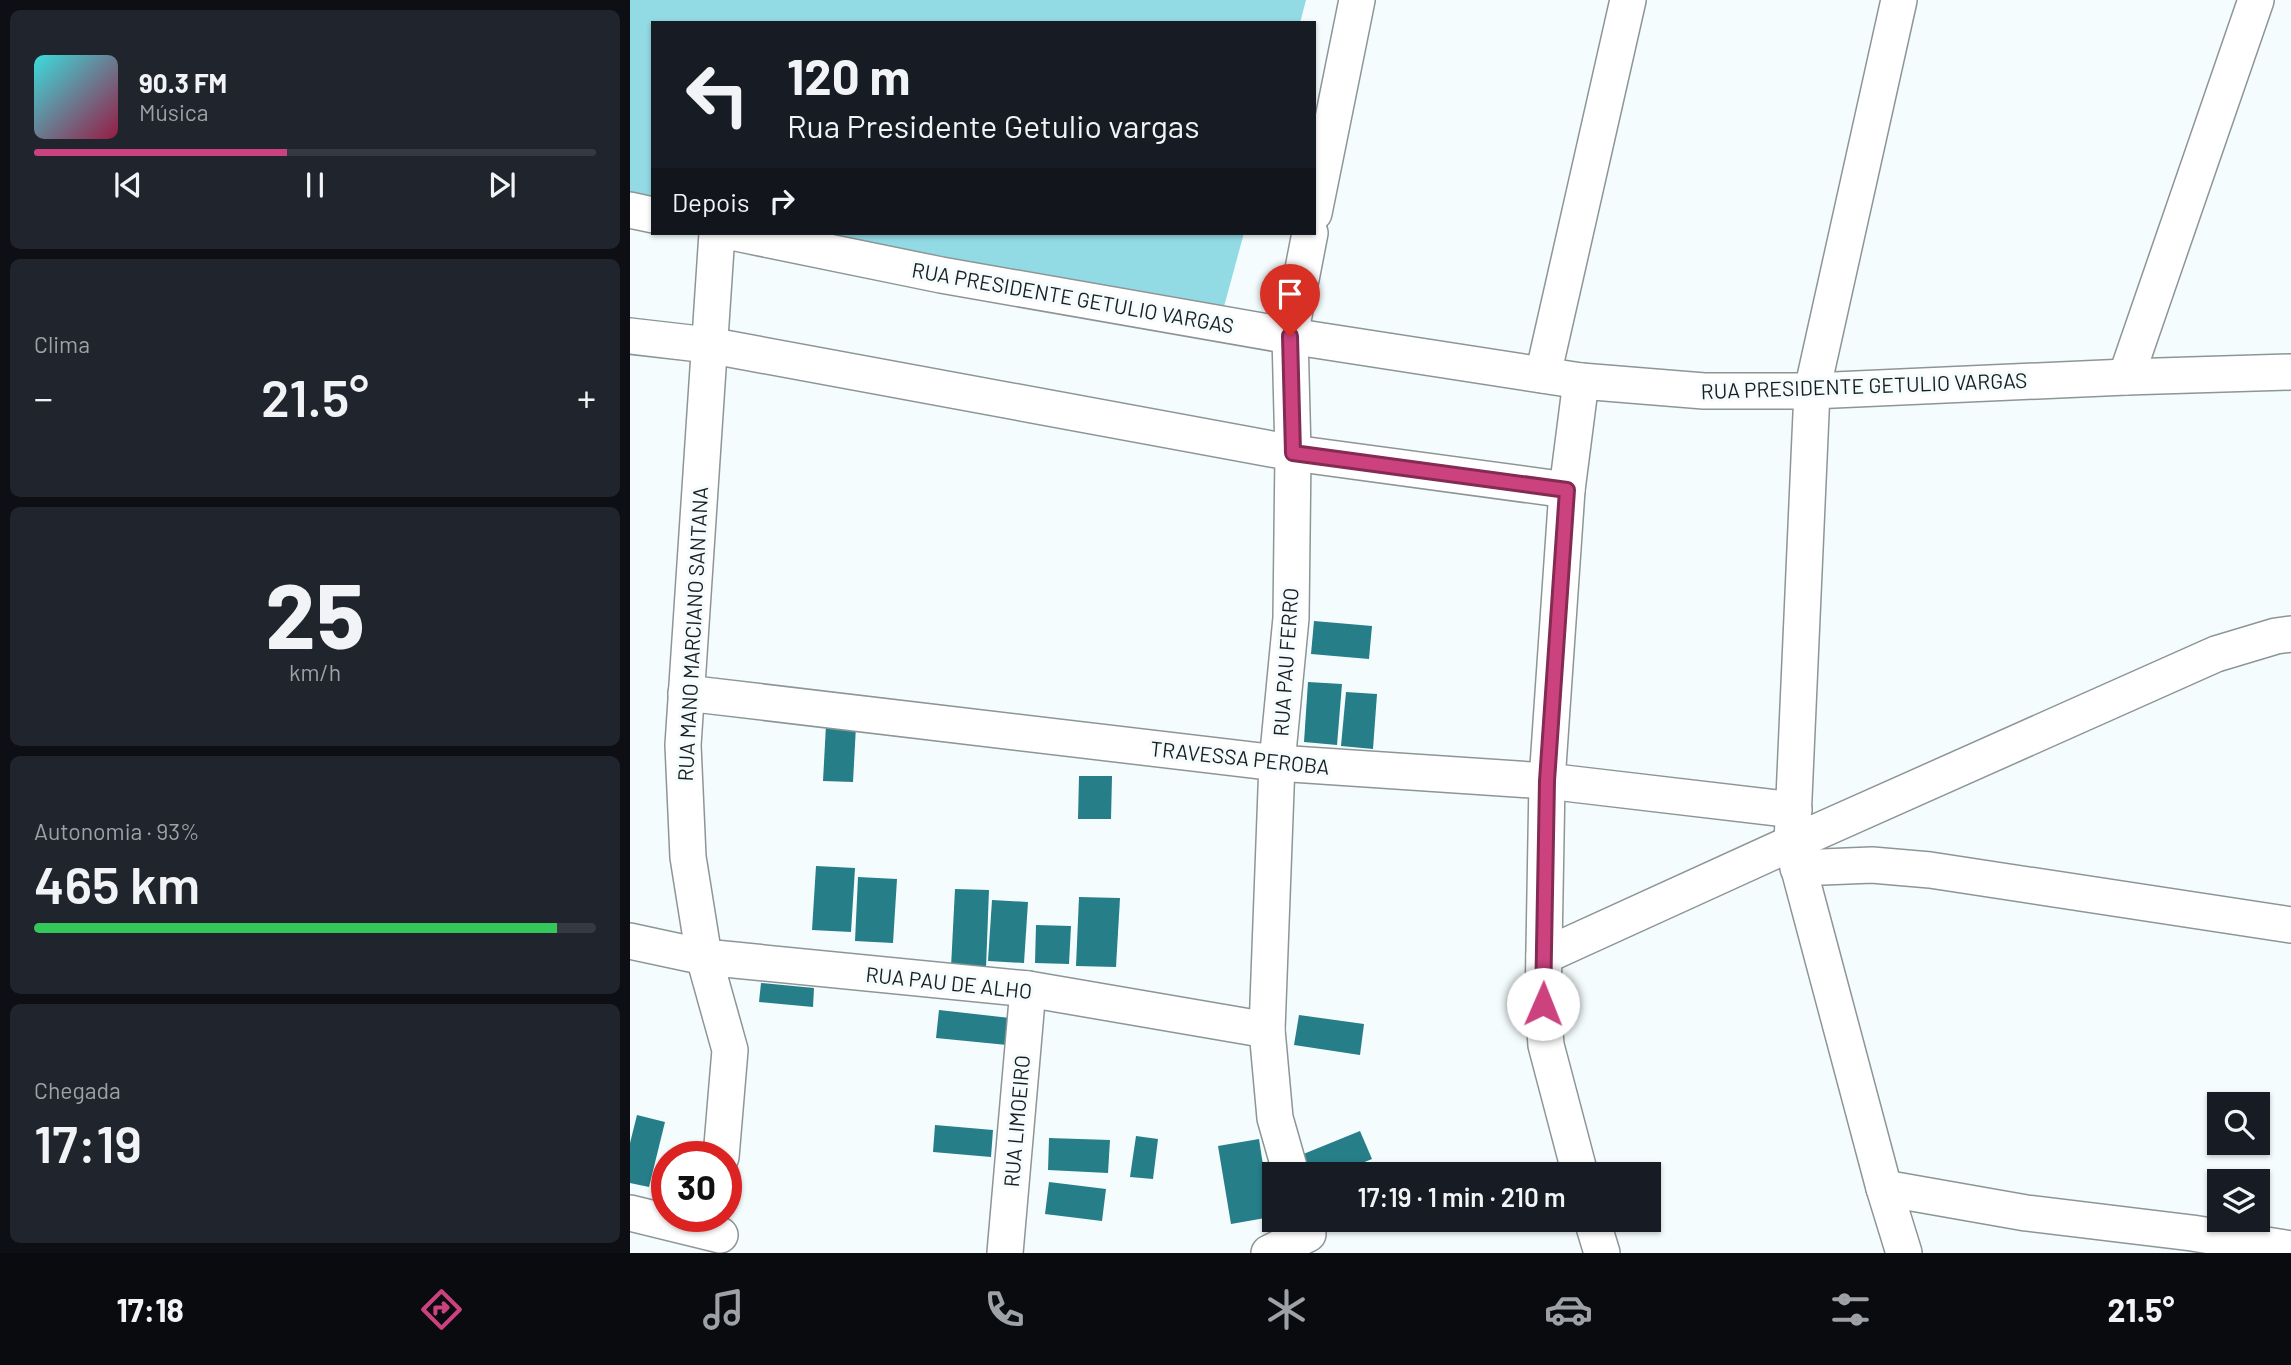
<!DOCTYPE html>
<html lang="pt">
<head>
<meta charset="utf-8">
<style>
	body { margin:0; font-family:Barlow,sans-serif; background:#20242c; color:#f1f3f6; height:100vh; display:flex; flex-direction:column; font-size:26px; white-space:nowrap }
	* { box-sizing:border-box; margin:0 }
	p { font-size:23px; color:#9ea1a6 }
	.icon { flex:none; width:38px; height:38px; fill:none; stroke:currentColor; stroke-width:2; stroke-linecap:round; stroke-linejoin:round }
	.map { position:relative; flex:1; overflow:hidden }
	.drawer { display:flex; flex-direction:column; gap:10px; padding:10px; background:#0d0f14; width:630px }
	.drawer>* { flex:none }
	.hud { position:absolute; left:21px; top:21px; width:665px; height:214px; border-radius:0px; box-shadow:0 2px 5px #0004; background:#171b24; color:#f1f3f6; overflow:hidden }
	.fabs { position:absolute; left:1577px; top:1092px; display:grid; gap:14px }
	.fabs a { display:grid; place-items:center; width:63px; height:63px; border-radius:0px; background:#171b24; box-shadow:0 2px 5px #0004; font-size:35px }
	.speed { position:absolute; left:21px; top:1141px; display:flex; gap:14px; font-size:35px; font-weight:700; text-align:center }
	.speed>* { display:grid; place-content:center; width:91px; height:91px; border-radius:50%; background:#171b24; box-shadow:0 2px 5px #0004; line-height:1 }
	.speed .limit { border:10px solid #d22; background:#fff; color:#111 }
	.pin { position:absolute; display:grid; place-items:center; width:60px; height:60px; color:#fff; margin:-72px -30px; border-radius:50% 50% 50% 0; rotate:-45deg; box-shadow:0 0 7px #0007 }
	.pin .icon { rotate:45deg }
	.me { position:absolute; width:77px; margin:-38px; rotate:1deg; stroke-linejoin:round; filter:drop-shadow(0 0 5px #0008) }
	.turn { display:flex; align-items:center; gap:24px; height:147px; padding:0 21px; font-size:32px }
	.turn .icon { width:91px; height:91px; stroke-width:2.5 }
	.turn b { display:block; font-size:49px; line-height:60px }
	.then { display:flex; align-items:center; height:66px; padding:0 21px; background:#0003; gap:14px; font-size:26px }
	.big { font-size:52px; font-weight:600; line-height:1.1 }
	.drawer .card { flex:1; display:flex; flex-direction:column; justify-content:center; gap:10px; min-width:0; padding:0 24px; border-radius:10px; background:#20242c }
	.drawer .dial { align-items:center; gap:0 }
	.dial b { font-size:91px; line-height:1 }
	.song { display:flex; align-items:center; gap:21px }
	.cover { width:84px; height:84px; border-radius:10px; background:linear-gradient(135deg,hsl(180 70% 55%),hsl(340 70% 35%)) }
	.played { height:7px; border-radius:4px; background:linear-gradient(90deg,#cb427f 45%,#363941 45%) }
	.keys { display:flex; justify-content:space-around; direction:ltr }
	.heat { display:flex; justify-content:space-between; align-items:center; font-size:38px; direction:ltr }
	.charge { height:10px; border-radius:5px; background:linear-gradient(90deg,#34c759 93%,#363941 0) }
	.trip { position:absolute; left:632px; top:1162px; width:399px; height:70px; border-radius:0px; background:#171b24; box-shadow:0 2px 5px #0004; font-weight:600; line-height:70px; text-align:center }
	.menu { display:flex; height:112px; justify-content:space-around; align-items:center; background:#090b0e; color:#9ea1a6 }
	.menu .icon { width:49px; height:49px }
	.menu .active { color:#cb427f }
	.menu b { font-size:32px; color:#f1f3f6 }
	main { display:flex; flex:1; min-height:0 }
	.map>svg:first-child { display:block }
	.green { fill:#92dbe5 }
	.building { fill:#267e89 }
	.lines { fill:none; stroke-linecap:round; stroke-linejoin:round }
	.minor-casing { stroke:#8e9596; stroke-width:38 }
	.minor { stroke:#fff; stroke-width:35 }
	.route-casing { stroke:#842b53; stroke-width:18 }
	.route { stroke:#cb427f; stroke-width:12 }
	.labels { text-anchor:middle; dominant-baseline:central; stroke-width:6; stroke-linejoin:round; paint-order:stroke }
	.street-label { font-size:21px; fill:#1b1e1e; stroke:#f4fcfd }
</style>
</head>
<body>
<main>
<section class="drawer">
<div class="card">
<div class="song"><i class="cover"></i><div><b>90.3 FM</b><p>Música</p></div></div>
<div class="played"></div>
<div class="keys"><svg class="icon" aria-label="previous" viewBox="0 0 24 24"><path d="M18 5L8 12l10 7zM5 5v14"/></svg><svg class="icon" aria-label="pause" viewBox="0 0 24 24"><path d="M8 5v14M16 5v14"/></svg><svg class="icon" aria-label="next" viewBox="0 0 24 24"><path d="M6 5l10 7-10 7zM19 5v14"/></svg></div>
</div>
<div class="card"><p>Clima</p>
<div class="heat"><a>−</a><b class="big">21.5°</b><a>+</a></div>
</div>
<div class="card dial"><b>25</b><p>km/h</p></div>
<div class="card"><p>Autonomia · 93%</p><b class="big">465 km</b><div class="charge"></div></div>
<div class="card"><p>Chegada</p><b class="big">17:19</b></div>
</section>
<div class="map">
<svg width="1661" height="1253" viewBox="0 0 1661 1253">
	<rect width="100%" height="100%" fill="#f4fcfd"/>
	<!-- green -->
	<g class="green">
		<polygon points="0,0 676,0 670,23 23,23 23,219 0,215"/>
		<polygon points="87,233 614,233 586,336"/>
	</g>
	<!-- building -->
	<g class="building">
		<polygon points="684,621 742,626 739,659 681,654"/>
		<polygon points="678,682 712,684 707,745 674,742"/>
		<polygon points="716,692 747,694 743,749 711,746"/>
		<polygon points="196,725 226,726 223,782 193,781"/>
		<polygon points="449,776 482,776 481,819 448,819"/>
		<polygon points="186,866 225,868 221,932 182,930"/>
		<polygon points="228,877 267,879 263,943 225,941"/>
		<polygon points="325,889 359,890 356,968 321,967"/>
		<polygon points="449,897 490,898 486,967 446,966"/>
		<polygon points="362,900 398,902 394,963 358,961"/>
		<polygon points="406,925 441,926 439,964 405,963"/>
		<polygon points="131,983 184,988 183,1007 129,1002"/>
		<polygon points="309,1010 380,1018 377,1045 306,1038"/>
		<polygon points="669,1015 734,1024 730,1055 664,1045"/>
		<polygon points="7,1115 35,1122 19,1187 0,1183 0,1143"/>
		<polygon points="305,1125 363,1130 361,1157 303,1152"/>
		<polygon points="730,1131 742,1159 705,1174 679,1174 671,1155"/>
		<polygon points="506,1136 528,1139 523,1179 500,1177"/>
		<polygon points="419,1138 480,1140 478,1173 418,1170"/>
		<polygon points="629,1139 641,1217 601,1224 588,1146"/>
		<polygon points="419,1182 476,1189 472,1221 415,1214"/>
	</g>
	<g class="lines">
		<!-- minor casing -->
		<g class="minor-casing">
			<g id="minor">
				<polyline points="1269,0 1182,391 1162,843 1254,1188 1274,1253"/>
				<polyline points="0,210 23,215"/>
				<polyline points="684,213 727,0"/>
				<polyline points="87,233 53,745 58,857 74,957 100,1050 91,1157"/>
				<polyline points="106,233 311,275 660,336 951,381 1074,391 1182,391 1496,377 1661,372"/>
				<polyline points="0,336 78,345 663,453 937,490"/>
				<polyline points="913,375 998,0"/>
				<polyline points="1496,377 1626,0"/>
				<polyline points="56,693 647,763 917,781 1164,810"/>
				<polyline points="1168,868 1242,865 1300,870 1661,925"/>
				<polyline points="0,941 74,957 398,989 637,1030"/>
				<polyline points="914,956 1162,843 1586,654 1646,636 1661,634"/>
				<polyline points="661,1174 645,1118 637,1030 647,763 661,618 663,453 660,336 680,233"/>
				<polyline points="950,1174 916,1045 913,1004 917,781 937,490 951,381"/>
				<polyline points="1254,1188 1396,1213 1562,1233 1661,1249"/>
				<polyline points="0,1213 90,1235"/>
				<polyline points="962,1220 972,1253"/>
				<polyline points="375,1253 398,989"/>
				<polyline points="639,1253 678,1234"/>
			</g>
		</g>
		<!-- minor -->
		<use href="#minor" class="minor"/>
	</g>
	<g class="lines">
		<!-- route casing -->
		<g class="route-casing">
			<polyline id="route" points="660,336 663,453 937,490 917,781 913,1004"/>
		</g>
		<!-- route -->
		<use href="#route" class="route"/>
	</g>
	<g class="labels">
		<!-- street labels -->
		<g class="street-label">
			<text transform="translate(443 297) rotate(10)">RUA PRESIDENTE GETULIO VARGAS</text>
			<text transform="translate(1234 385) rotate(-2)">RUA PRESIDENTE GETULIO VARGAS</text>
			<text transform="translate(62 634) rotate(-87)">RUA MANO MARCIANO SANTANA</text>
			<text transform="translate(655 662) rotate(-86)">RUA PAU FERRO</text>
			<text transform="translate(610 757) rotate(6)">TRAVESSA PEROBA</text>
			<text transform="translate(319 982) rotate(6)">RUA PAU DE ALHO</text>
			<text transform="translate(386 1121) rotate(-85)">RUA LIMOEIRO</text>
		</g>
	</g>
</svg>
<div class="fabs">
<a><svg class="icon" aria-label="search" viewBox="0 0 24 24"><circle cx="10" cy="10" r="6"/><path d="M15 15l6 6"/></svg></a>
<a><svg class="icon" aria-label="layers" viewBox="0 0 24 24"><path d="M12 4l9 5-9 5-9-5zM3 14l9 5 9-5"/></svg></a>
</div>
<div class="speed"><div class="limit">30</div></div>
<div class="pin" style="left:660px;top:336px;background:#d93025"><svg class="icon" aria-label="arrive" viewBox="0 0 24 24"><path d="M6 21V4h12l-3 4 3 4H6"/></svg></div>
<svg class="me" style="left:913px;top:1004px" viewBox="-20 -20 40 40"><circle r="19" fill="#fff"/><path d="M0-13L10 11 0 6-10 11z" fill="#cb427f"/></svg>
<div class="trip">17:19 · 1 min · 210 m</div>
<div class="hud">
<div class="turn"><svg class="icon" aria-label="left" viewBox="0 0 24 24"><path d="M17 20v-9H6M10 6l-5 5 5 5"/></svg><div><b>120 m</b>Rua Presidente Getulio vargas</div></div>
<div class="then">Depois<svg class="icon" aria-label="right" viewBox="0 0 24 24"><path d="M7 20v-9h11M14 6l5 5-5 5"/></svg></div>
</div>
</div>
</main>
<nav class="menu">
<b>17:18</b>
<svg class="icon active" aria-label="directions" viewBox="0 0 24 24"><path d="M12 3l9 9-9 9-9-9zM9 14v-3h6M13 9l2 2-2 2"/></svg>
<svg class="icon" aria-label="music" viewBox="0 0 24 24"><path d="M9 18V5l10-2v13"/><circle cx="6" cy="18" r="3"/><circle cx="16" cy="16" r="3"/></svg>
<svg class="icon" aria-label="phone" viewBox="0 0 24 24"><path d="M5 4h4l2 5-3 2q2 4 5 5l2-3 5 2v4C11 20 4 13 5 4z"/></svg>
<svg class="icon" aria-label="climate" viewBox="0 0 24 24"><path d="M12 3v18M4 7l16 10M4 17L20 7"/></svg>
<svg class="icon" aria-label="car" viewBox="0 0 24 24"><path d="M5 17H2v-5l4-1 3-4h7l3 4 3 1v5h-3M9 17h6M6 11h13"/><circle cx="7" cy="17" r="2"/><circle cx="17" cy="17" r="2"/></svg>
<svg class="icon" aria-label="filters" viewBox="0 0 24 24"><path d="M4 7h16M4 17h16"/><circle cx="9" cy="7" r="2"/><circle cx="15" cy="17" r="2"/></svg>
<b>21.5°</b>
</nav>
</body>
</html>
